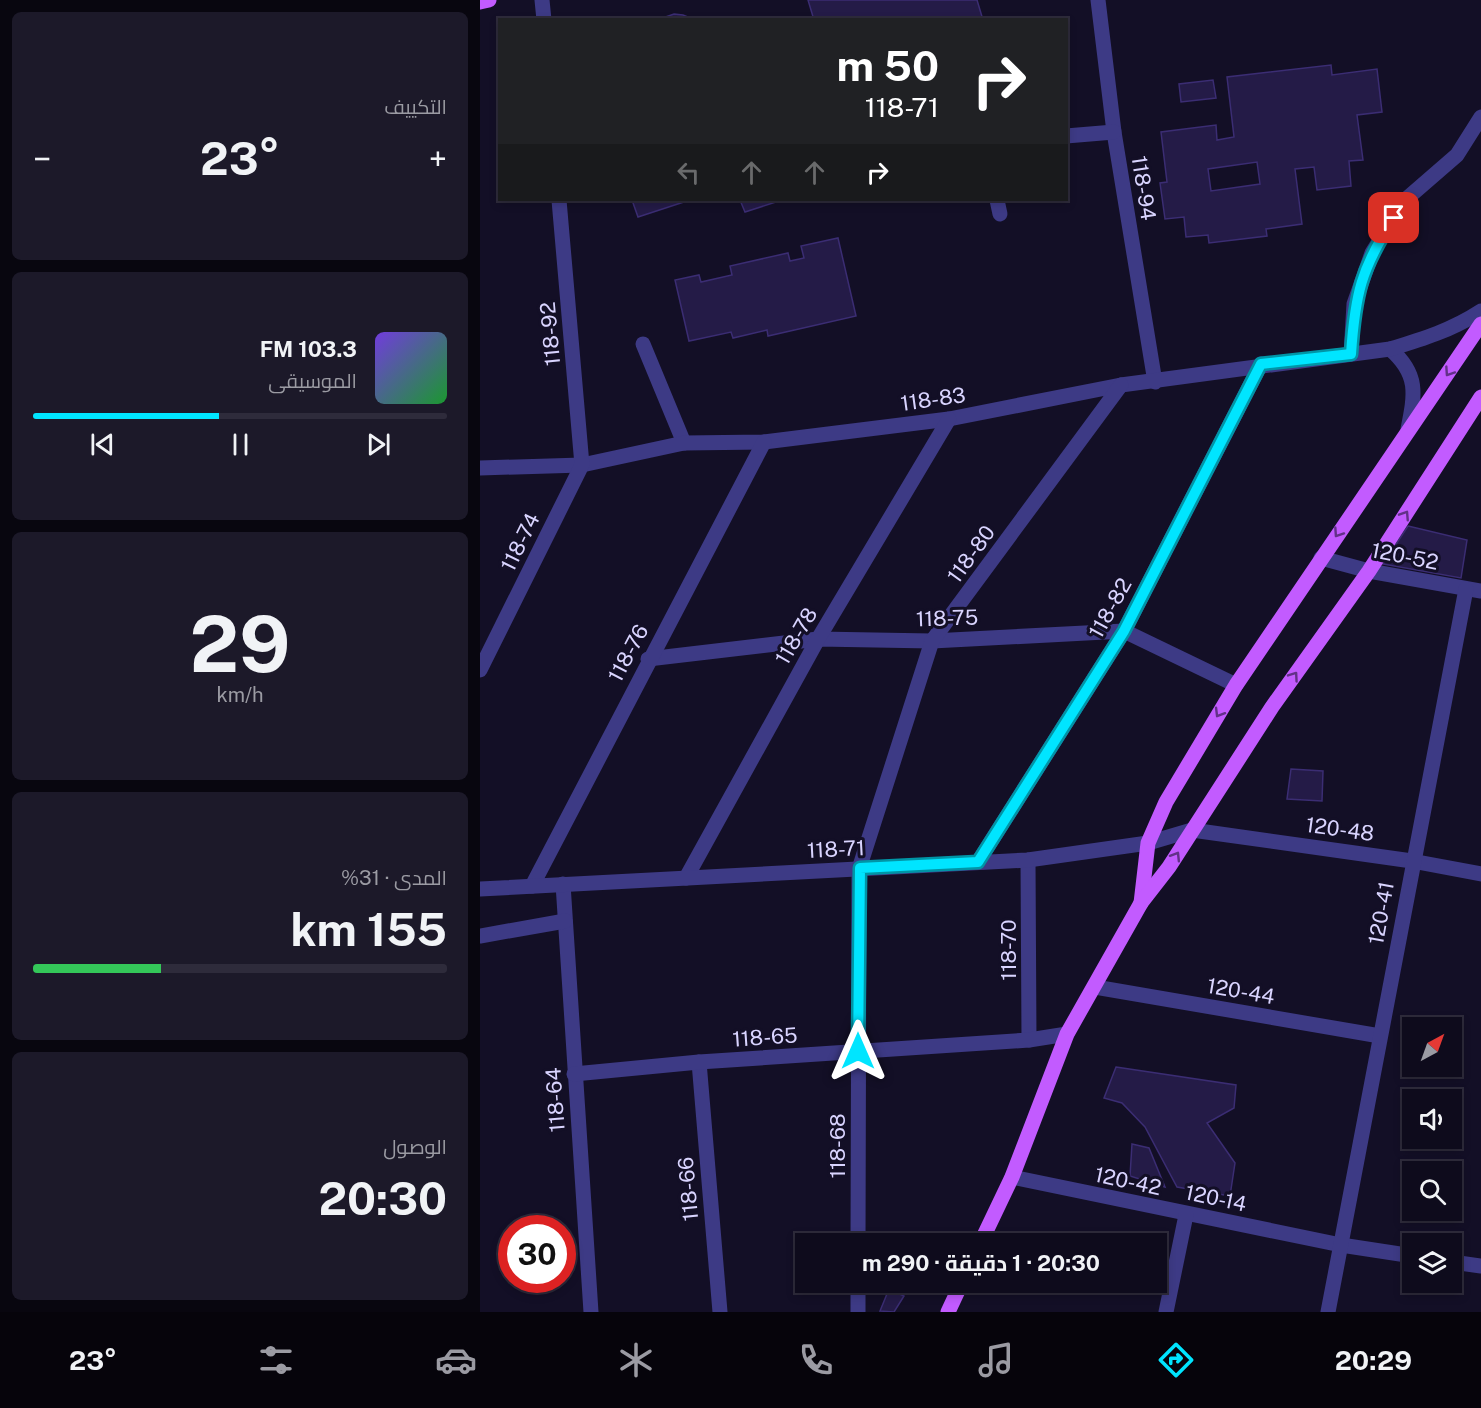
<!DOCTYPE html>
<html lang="ar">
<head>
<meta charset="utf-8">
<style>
	body { margin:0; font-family:"Public Sans",Cairo,sans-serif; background:#1c1929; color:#f1f3f6; direction:rtl; height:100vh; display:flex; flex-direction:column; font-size:22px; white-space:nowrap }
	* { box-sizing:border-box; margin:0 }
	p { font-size:20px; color:#9b9ba3 }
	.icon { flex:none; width:33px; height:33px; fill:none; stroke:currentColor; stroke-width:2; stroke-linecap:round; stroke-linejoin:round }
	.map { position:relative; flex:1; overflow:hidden; direction:ltr }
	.details { display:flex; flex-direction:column; gap:12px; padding:12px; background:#08060f; width:480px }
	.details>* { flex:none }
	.hud { position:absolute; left:18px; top:18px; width:570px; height:183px; border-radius:0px; box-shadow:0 3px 9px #0003,0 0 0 2px #2e2b3b; direction:rtl; background:#202124; color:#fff; overflow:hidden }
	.needle { width:39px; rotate:41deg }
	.tools { position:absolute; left:922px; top:1017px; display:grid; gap:12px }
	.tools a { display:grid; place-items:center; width:60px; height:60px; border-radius:0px; background:#0e0b1c; box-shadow:0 3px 9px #0003,0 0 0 2px #2e2b3b; font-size:30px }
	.speed { position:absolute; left:18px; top:1215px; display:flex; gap:12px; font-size:30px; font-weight:700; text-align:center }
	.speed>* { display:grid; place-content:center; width:78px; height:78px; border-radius:50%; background:#0e0b1c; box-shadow:0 3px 9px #0003,0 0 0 2px #2e2b3b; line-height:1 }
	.speed .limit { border:9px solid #d22; background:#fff; color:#111 }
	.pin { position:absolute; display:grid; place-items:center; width:51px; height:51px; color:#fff; margin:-26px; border-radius:12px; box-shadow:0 3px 9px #0006 }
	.me { position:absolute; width:66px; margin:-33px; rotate:0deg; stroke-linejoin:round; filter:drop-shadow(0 0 4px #0008) }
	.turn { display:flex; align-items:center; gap:21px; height:126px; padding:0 30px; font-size:27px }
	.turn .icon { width:78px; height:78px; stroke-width:2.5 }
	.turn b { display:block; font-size:42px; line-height:51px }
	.lanes { display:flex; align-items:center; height:57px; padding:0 30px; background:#0003; justify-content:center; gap:30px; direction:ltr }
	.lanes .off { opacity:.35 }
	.big { font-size:45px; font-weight:700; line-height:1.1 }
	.details .card { flex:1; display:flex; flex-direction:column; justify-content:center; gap:9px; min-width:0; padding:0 21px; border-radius:9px; background:#1c1929 }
	.details .dial { align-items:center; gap:0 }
	.dial b { font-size:78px; line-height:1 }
	.song { display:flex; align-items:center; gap:18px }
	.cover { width:72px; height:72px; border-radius:9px; background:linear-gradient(135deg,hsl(260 70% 55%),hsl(130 70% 35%)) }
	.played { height:6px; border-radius:3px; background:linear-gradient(90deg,#00e5ff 45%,#2e2b3b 45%) }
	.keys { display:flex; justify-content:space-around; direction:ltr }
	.heat { display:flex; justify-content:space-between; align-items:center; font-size:33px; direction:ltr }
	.charge { height:9px; border-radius:4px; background:linear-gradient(90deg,#34c759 31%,#2e2b3b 0) }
	.trip { position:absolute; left:315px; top:1233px; width:372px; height:60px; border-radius:0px; background:#0e0b1c; box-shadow:0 3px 9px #0003,0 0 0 2px #2e2b3b; font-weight:700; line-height:60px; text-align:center; direction:rtl }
	.tabs { display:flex; height:96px; justify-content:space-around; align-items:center; background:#06040b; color:#9b9ba3 }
	.tabs .icon { width:42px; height:42px }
	.tabs .selected { color:#00e5ff }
	.tabs b { font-size:27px; color:#f1f3f6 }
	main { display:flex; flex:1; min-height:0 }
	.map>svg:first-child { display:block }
	.building { fill:#241b47; stroke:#3b2d73; stroke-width:1.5; fill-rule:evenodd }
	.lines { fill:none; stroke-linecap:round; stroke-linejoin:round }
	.minor { stroke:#3d3a85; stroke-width:15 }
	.major { stroke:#c25bff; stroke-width:15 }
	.oneway { stroke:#623188 }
	.route-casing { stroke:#0095a6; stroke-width:15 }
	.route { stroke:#00e5ff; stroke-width:10 }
	.labels { text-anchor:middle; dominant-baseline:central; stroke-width:6; stroke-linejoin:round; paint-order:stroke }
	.street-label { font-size:21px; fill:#d9d4ff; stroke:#130f26 }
</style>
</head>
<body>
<main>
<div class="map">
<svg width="1001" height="1312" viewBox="0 0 1001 1312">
	<rect width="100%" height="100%" fill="#130f26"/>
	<!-- building -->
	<g class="building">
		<polygon points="328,0 497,0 503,20 334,20"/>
		<polygon points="194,14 203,15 215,20 177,20"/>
		<path d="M851,65L852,75L897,69L902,112L877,115L883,160L869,161L871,186L837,190L834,167L815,169L822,224L786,229L787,236L729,243L728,235L706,237L704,217L685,219L680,183L687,182L681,132L736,125L737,140L754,137L747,77ZM777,162L780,184L731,191L728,169Z"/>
		<polygon points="733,80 736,98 701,102 699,84"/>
		<polygon points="152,200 210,200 158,217"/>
		<polygon points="260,200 302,200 265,212"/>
		<polygon points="358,238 376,316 288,336 287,330 253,338 251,332 209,341 195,280 219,275 221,282 252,275 250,266 308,253 310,261 324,258 321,246"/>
		<polygon points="928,526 987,540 981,578 903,564"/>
		<polygon points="811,769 843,771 842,801 807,799"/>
		<polygon points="636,1067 756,1085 754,1108 727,1123 755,1163 750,1196 697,1187 665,1127 642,1103 624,1098"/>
		<polygon points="652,1144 669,1148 685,1187 650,1176"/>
		<polygon points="409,1289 424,1296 414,1312 400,1311"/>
	</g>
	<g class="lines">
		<!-- minor -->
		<g class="minor">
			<polyline points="62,0 64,20"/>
			<polyline points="618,0 634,132 675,382"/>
			<polyline points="586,136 634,132"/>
			<polyline points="517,200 520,214"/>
			<polyline points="163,344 204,443"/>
			<path d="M910,349C939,374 935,394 928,429"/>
			<polyline points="871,354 874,304 892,253 924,201 977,155 1001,117"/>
			<path d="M0,468L102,465L204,443L284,442L469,419L641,385L910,349C943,339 972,330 1001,311"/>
			<polyline points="841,558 889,571 1001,591"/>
			<polyline points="168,659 338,639 452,641 644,631 756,685"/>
			<polyline points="0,670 102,465 79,200"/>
			<polyline points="548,860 549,1040"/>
			<polyline points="498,862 644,631 781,364"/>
			<polyline points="206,878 338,639 469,419"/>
			<polyline points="83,884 111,1312"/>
			<polyline points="52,886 284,442"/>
			<polyline points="0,889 548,860 668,843 712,830 932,861 1001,874"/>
			<polyline points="0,936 85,921"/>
			<polyline points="615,987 900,1036"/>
			<polyline points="219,1062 240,1312"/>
			<polyline points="94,1074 219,1062 549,1040 587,1034"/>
			<polyline points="532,1177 861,1245 933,1256"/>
			<polyline points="378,1244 379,869 452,641 641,385"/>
			<polyline points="972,1262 1001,1266"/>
			<polyline points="378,1312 378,1282"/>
			<polyline points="686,1312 706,1215"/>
			<polyline points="848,1312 986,589"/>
		</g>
		<!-- major -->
		<g class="major">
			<polyline points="0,2 9,0"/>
			<polyline points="661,903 668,843 686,802 756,685 1001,324"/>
			<polyline points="500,1244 532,1177 587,1034 661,903 689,867 792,707 889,571 1001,397"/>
			<polyline points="468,1312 482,1282"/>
		</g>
	</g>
	<!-- one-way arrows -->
	<defs><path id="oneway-chevron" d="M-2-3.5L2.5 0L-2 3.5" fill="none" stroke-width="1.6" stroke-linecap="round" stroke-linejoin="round" transform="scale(1.5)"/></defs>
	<g class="oneway">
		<use href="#oneway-chevron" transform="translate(969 372) rotate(124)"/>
		<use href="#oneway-chevron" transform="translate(925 515) rotate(-57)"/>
		<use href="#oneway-chevron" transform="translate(858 533) rotate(124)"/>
		<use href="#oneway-chevron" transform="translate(814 676) rotate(-55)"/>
		<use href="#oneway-chevron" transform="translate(739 713) rotate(121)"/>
		<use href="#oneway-chevron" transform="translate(696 856) rotate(-58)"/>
	</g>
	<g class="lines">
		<!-- route casing -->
		<g class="route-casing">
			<path id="route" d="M378,1051L380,868L498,862L644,631L781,364L871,354C875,295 881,268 914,218"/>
		</g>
		<!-- route -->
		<use href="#route" class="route"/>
	</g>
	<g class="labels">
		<!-- street labels -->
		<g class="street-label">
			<text transform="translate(664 188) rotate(81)">118-94</text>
			<text transform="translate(70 334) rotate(-95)">118-92</text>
			<text transform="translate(453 399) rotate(-8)">118-83</text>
			<text transform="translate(40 542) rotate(-64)">118-74</text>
			<text transform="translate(491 554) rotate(-54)">118-80</text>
			<text transform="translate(925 556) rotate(11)">120-52</text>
			<text transform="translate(630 608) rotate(-61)">118-82</text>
			<text transform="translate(467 618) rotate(-2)">118-75</text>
			<text transform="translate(316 636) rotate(-60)">118-78</text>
			<text transform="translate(148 653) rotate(-62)">118-76</text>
			<text transform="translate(860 829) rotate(8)">120-48</text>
			<text transform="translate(356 849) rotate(-3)">118-71</text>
			<text transform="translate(901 913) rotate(-80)">120-41</text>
			<text transform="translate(528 950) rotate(-90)">118-70</text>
			<text transform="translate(761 991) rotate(10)">120-44</text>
			<text transform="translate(285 1037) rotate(-4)">118-65</text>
			<text transform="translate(75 1100) rotate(-94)">118-64</text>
			<text transform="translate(357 1146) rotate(-90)">118-68</text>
			<text transform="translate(648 1181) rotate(12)">120-42</text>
			<text transform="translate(208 1189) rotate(-95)">118-66</text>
			<text transform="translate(736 1198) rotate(12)">120-14</text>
		</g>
	</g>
</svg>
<div class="tools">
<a><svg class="needle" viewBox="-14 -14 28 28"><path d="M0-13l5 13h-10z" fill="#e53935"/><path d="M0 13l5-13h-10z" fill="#9b9ba3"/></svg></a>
<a><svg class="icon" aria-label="sound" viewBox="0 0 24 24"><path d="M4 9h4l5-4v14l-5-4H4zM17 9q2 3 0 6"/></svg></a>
<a><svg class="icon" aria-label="search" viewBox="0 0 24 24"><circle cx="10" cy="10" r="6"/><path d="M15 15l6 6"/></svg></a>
<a><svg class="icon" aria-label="layers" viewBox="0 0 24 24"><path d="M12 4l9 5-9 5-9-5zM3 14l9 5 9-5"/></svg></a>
</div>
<div class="speed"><div class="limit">30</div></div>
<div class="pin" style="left:914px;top:218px;background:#d93025"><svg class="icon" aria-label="arrive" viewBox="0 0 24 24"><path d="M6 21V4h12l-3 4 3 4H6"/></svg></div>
<svg class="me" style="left:378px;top:1051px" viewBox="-20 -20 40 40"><path d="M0-17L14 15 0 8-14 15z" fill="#00e5ff" stroke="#fff" stroke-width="4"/></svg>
<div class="trip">20:30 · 1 دقيقة · 290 m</div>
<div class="hud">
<div class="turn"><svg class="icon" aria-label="right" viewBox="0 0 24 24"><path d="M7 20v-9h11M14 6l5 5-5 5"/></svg><div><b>50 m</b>118-71</div></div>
<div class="lanes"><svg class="icon off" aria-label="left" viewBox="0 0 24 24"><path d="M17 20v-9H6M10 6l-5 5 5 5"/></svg><svg class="icon off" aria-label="ahead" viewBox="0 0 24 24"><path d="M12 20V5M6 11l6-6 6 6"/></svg><svg class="icon off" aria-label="ahead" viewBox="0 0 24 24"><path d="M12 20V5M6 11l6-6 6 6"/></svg><svg class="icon" aria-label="right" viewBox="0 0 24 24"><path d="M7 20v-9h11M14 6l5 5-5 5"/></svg></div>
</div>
</div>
<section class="details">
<div class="card"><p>التكييف</p>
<div class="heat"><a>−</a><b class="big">23°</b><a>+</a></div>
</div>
<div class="card">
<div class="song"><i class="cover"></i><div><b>103.3 FM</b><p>الموسيقى</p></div></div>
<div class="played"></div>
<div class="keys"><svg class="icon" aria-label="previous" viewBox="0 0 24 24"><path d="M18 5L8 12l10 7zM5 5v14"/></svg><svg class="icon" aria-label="pause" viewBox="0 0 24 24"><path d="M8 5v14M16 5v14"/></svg><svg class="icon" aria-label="next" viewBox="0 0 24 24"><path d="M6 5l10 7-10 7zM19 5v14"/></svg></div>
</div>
<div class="card dial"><b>29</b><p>km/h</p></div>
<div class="card"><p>المدى · 31%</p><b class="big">155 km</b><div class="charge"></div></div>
<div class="card"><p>الوصول</p><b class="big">20:30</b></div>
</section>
</main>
<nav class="tabs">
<b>20:29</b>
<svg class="icon selected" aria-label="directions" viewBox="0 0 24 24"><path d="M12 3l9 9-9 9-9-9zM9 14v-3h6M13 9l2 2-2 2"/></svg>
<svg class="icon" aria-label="music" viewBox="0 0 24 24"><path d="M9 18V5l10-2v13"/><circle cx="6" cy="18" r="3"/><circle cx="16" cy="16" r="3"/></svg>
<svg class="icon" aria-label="phone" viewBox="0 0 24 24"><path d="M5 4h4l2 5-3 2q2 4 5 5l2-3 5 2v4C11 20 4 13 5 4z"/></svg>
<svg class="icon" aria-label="climate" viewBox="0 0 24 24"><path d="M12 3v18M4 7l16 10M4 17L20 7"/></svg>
<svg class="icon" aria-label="car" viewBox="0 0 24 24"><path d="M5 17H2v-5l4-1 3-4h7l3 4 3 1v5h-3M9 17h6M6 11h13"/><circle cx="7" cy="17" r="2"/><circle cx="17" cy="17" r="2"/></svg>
<svg class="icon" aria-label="filters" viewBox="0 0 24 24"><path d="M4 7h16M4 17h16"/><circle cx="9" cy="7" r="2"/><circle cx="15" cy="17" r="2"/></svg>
<b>23°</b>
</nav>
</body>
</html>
